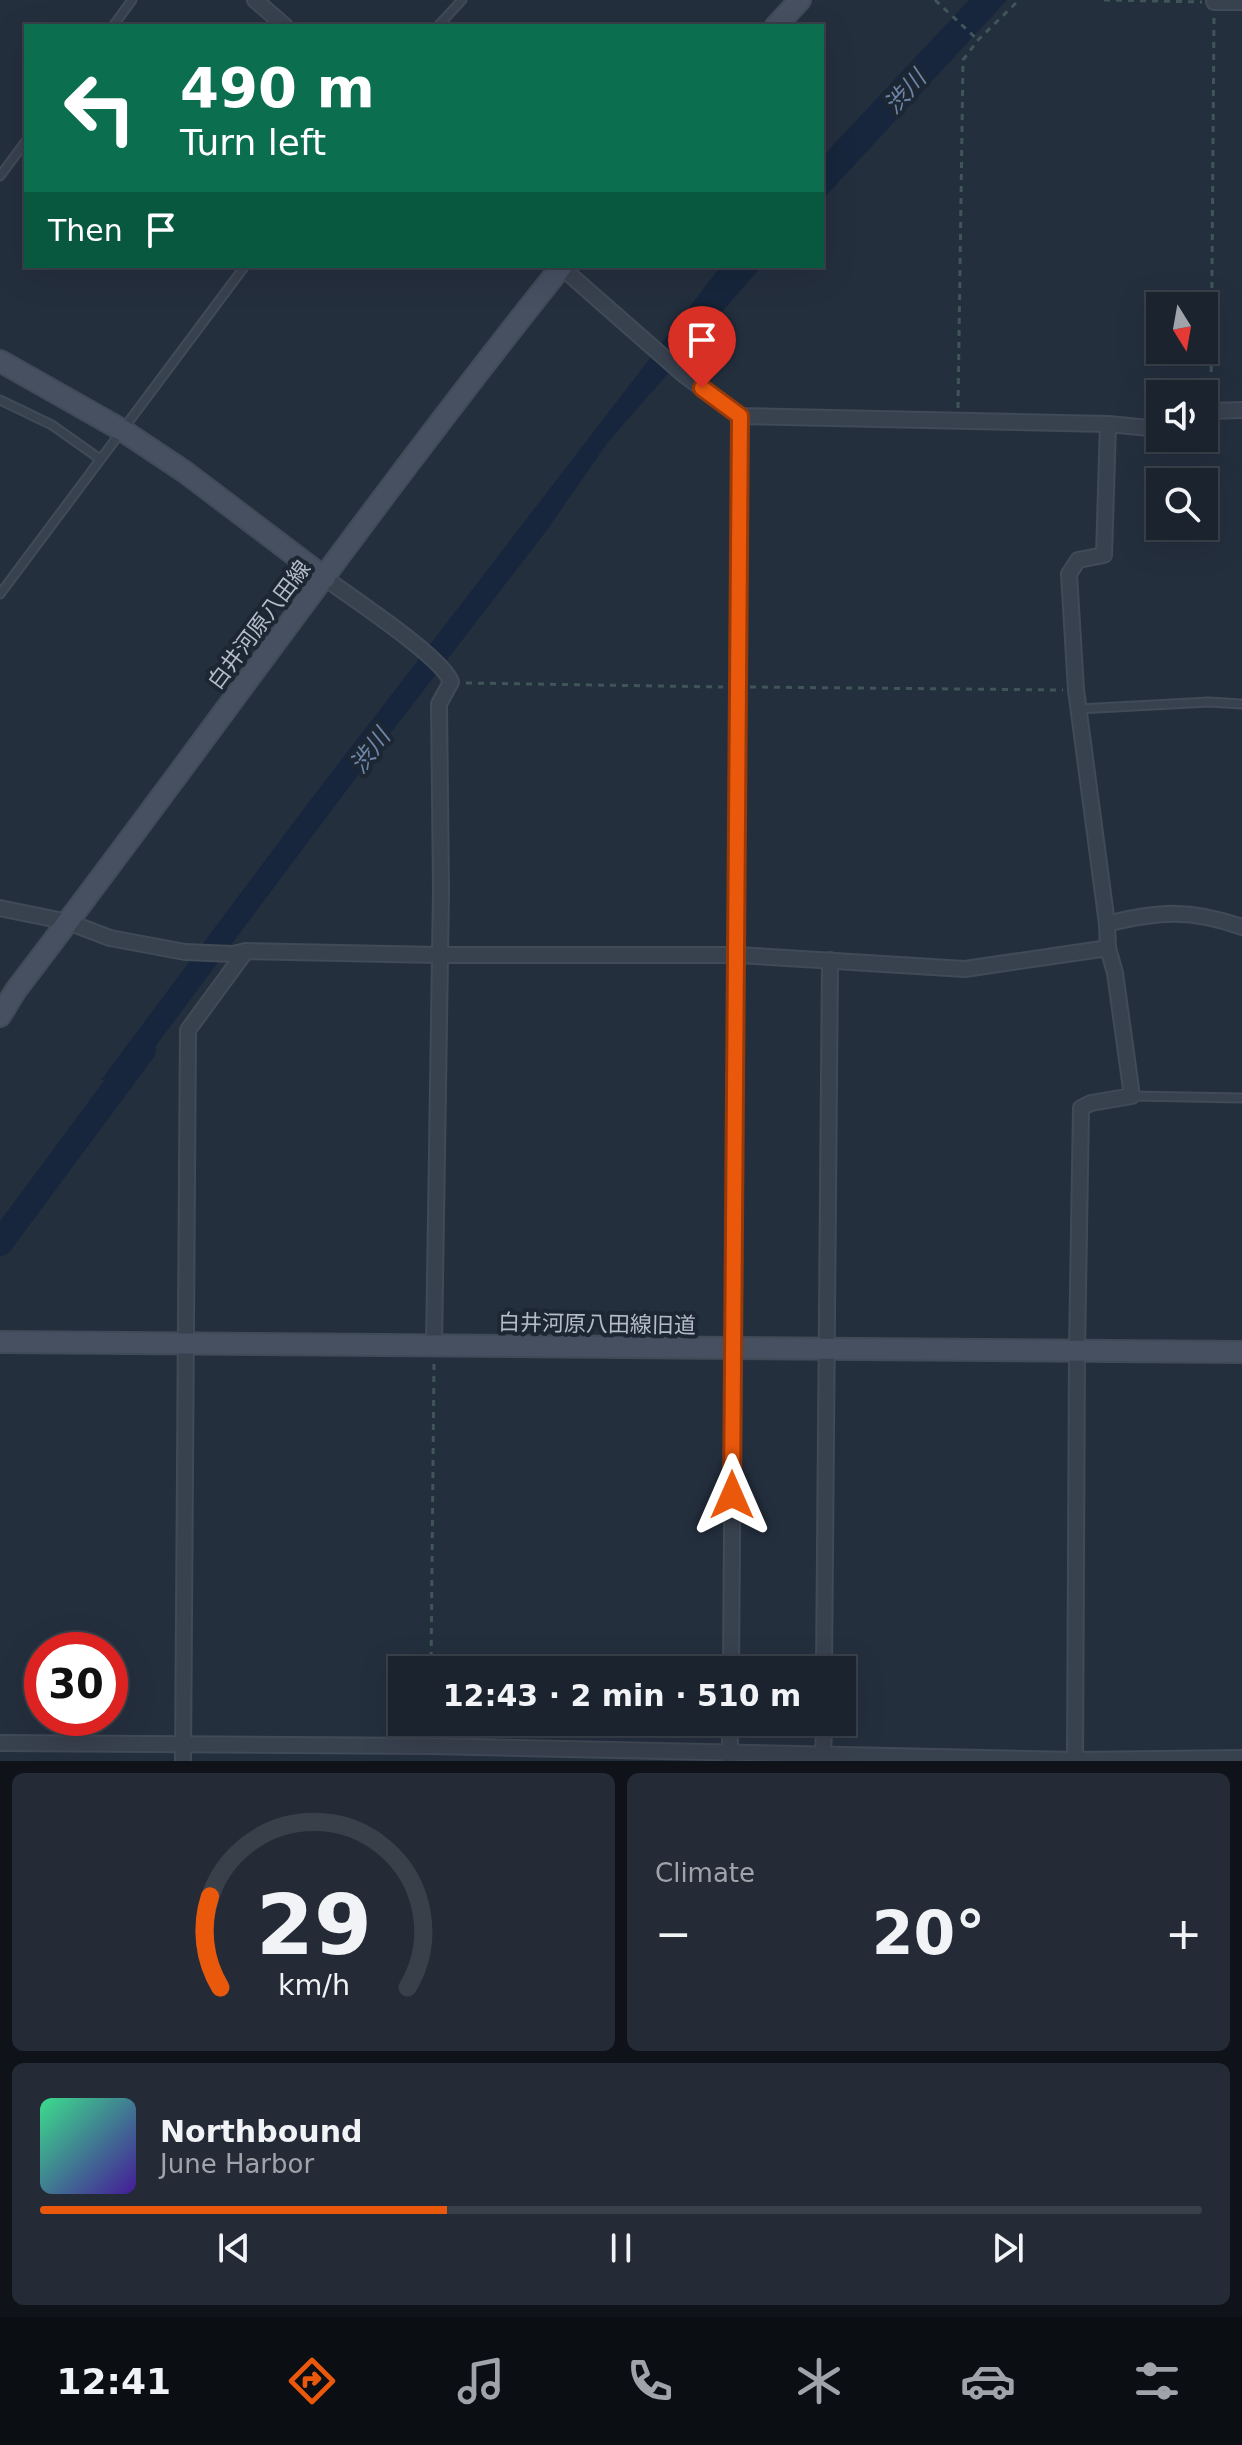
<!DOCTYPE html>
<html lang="en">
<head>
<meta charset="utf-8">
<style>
	body { margin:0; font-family:"DejaVu Sans","Noto Sans JP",sans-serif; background:#242b36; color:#f1f3f6; height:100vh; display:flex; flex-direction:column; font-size:30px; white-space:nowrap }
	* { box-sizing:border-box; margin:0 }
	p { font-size:26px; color:#a0a4aa }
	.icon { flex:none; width:44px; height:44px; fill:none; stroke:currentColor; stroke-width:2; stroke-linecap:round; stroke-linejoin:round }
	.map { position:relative; height:1761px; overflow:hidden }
	.drawer { display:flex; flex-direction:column; gap:12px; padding:12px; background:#0f1319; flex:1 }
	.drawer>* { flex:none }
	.banner { position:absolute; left:24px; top:24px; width:800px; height:244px; border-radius:0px; box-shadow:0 8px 32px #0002,0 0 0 2px #39404a; background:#0b6e4f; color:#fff; overflow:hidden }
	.needle { width:52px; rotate:169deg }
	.tools { position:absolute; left:1146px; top:292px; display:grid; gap:16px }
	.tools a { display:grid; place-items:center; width:72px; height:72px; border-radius:0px; background:#1b232e; box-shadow:0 8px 32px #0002,0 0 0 2px #39404a; font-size:40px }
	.speed { position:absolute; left:24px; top:1632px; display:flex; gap:16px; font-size:40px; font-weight:700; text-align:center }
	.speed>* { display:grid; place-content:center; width:104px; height:104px; border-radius:50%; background:#1b232e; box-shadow:0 8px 32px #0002,0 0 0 2px #39404a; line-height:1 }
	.speed .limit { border:12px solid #d22; background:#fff; color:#111 }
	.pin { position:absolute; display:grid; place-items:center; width:68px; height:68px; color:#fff; margin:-82px -34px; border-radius:50% 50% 50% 0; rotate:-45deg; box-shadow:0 0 8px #0007 }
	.pin .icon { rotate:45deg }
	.me { position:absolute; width:88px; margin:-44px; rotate:0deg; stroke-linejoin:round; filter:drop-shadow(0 0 6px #0008) }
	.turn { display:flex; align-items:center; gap:28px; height:168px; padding:0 24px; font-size:36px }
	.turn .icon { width:104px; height:104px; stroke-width:2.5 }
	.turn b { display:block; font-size:56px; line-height:68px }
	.then { display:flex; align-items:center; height:76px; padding:0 24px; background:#0003; gap:16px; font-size:30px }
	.big { font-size:60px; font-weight:700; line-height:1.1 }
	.drawer .card { flex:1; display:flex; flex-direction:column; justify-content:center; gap:12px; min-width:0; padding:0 28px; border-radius:12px; background:#242b36 }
	.drawer .dial { align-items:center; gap:0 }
	.dial svg { height:208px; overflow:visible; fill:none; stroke:#39404a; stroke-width:7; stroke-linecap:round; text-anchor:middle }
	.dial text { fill:#f1f3f6; stroke:none }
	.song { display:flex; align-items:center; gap:24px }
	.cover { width:96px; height:96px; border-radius:12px; background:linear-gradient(135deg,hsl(150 70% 55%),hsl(260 70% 35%)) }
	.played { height:8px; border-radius:4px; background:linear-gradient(90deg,#ea580c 35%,#39404a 35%) }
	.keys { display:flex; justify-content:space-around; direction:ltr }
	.heat { display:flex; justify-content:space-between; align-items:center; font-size:44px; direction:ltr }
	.drawer .tiles { flex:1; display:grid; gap:12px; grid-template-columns:1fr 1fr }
	.card:last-child { grid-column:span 2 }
	.trip { position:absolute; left:388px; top:1656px; width:468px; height:80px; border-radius:0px; background:#1b232e; box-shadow:0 8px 32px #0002,0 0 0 2px #39404a; font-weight:700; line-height:80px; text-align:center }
	.dock { display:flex; height:128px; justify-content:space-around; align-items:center; background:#0b0e12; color:#a0a4aa }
	.dock .icon { width:56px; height:56px }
	.dock .current { color:#ea580c }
	.dock b { font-size:36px; color:#f1f3f6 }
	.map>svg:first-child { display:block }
	.water { fill:#17263c }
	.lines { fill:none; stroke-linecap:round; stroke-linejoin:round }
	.river { stroke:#17263c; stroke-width:26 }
	.lane-casing { stroke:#414a57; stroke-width:11 }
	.street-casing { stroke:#414a57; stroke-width:18 }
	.secondary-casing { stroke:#414a57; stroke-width:24 }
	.path { stroke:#3f5557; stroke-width:3; stroke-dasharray:6 6; stroke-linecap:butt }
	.lane { stroke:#38414e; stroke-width:7 }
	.street { stroke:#38414e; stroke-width:14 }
	.secondary { stroke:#465061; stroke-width:20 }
	.route-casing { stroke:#983908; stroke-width:20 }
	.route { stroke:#ea580c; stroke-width:14 }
	.labels { text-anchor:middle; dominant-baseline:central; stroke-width:8; stroke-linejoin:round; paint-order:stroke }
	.street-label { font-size:22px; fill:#b4bcc9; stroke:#1d2633 }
	.water-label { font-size:24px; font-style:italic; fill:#6d86a8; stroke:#1d2633 }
</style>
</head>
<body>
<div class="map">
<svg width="1242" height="1761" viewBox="0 0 1242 1761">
	<rect width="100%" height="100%" fill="#242f3e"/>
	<!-- water -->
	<g class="water">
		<polygon points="969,0 1007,0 822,200 822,157"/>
		<polygon points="721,266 762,266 608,442 547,530 343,795 134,1075 101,1080 305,807"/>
	</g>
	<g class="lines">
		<!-- river -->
		<polyline class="river" points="0,1243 143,1050"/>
		<!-- lane casing -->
		<g class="lane-casing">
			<g id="lane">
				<polyline points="113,26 132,0"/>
				<polyline points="438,26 462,0"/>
				<polyline points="0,176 26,141"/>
				<polyline points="0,400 52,425 100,459"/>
				<polyline points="0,594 245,266"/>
				<polyline points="1078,709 1209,702 1242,704"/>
				<polyline points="1132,1096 1242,1098"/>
			</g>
		</g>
		<!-- street casing -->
		<g class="street-casing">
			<g id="street">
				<polyline points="255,0 285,26"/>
				<polyline points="1214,2 1242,2"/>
				<polyline points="560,266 683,374 740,416 1108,424 1160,429"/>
				<polyline points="1204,422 1211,411 1242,410"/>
				<path d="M325,578C350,597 443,657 451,682L439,704L441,891L434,1346"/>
				<polyline points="0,908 68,922 110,938 185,952 233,954 246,951 438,955 738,955 965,969 1108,948"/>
				<path d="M1107,924C1159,911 1191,909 1242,927"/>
				<polyline points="731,1670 740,416"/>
				<polyline points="824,1670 830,960"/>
				<polyline points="0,1743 431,1746 1075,1760 1242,1758"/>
				<polyline points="183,1761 188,1030 246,951"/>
				<polyline points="730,1761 730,1722"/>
				<polyline points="823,1761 824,1722"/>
				<polyline points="1075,1761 1077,1352 1081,1108 1091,1103 1132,1096 1115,973 1108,948 1107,924 1076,690 1069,574 1078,560 1104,555 1108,424"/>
			</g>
		</g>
		<!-- secondary casing -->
		<g class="secondary-casing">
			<g id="secondary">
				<polyline points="776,26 800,0"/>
				<polyline points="0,361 122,430 185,472 325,578"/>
				<path d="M0,1016L16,990C200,750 373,502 562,266"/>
				<polyline points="0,1342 1242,1352"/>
			</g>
		</g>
		<!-- path -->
		<g class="path">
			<polyline points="935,0 978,40"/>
			<polyline points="1104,0 1202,2"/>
			<polyline points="1211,396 1214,16"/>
			<polyline points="958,408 963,60 978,40 1019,0"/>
			<polyline points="466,683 723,687"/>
			<polyline points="750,687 1063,690"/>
			<polyline points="431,1670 434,1362"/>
			<polyline points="431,1734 431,1722"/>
		</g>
		<!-- lane -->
		<use href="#lane" class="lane"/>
		<!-- street -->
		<use href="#street" class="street"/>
		<!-- secondary -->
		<use href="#secondary" class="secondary"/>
	</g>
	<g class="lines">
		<!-- route casing -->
		<g class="route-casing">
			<polyline id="route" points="702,388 740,416 732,1495"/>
		</g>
		<!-- route -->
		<use href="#route" class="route"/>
	</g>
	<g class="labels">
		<!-- street labels -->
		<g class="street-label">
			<text transform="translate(259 625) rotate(-53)">白井河原八田線</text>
			<text transform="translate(597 1324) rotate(1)">白井河原八田線旧道</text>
		</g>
		<!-- water labels -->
		<g class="water-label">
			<text transform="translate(905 92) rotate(-48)">渋川</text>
			<text transform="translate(370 751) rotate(-53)">渋川</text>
		</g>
	</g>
</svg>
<div class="tools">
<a><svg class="needle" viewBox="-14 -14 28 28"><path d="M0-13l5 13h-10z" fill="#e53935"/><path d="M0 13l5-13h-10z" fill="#a0a4aa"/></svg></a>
<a><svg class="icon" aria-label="sound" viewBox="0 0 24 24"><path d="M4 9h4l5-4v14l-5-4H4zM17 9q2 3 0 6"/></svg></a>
<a><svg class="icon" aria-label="search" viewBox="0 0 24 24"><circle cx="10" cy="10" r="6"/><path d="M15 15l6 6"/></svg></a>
</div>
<div class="speed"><div class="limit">30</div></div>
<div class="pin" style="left:702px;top:388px;background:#d93025"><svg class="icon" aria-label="arrive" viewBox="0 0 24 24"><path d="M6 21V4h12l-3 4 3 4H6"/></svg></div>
<svg class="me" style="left:732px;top:1495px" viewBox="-20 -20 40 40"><path d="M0-17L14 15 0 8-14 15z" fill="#ea580c" stroke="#fff" stroke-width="4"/></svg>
<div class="trip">12:43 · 2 min · 510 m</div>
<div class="banner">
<div class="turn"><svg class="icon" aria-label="left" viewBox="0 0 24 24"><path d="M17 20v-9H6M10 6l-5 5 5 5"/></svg><div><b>490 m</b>Turn left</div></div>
<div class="then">Then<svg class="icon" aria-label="arrive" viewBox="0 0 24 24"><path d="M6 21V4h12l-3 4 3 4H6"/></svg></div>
</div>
</div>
<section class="drawer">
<div class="tiles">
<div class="card dial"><svg viewBox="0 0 100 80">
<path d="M14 69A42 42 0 1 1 86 69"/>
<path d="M14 69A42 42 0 0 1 10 34" stroke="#ea580c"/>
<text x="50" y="56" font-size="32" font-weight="700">29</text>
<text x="50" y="72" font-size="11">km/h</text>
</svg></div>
<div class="card"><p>Climate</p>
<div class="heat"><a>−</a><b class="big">20°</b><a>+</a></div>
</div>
<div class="card">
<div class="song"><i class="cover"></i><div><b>Northbound</b><p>June Harbor</p></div></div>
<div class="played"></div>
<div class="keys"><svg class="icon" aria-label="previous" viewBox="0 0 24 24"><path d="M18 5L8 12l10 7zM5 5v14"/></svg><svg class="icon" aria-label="pause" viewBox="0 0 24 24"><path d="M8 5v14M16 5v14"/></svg><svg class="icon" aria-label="next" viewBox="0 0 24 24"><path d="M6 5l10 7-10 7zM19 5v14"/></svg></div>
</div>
</div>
</section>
<nav class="dock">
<b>12:41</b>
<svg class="icon current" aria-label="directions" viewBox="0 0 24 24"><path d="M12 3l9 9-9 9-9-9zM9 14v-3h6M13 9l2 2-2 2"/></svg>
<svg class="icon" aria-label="music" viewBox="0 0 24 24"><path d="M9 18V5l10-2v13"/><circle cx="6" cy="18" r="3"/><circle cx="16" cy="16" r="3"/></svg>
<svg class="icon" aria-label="phone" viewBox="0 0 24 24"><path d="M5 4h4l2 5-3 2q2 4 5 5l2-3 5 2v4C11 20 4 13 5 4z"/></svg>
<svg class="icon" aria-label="climate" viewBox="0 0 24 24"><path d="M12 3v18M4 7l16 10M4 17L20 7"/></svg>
<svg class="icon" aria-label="car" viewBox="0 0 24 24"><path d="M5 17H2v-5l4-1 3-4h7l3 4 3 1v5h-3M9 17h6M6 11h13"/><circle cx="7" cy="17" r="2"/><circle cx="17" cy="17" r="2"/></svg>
<svg class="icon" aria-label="filters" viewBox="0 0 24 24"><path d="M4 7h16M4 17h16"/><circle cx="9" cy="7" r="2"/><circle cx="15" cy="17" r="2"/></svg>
</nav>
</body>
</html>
